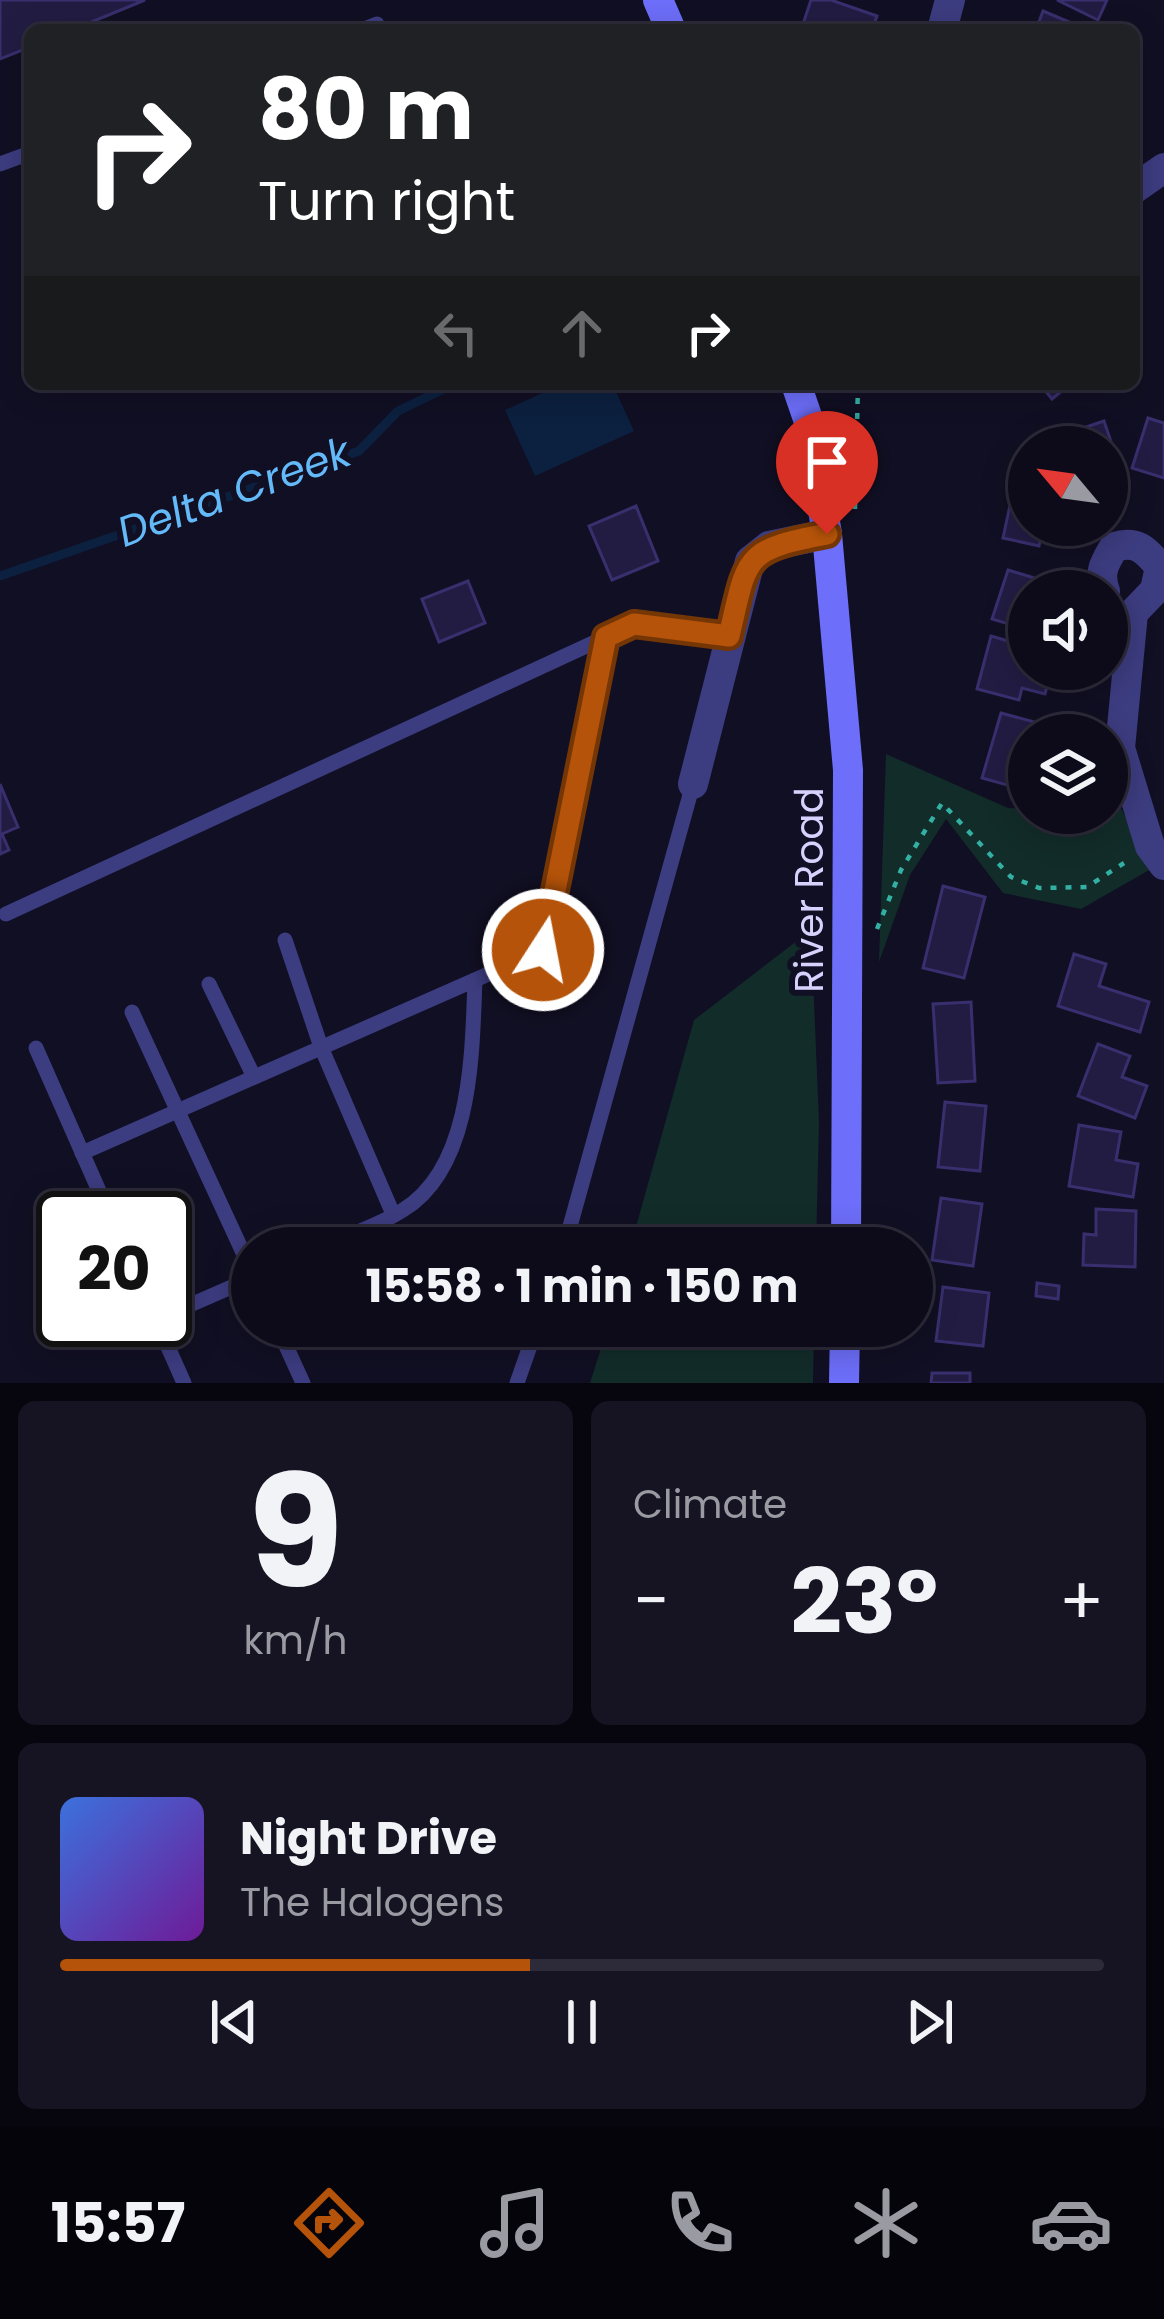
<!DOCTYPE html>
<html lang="en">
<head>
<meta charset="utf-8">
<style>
	body { margin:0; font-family:Poppins,sans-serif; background:#161423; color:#f1f3f6; height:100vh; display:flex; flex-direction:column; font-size:45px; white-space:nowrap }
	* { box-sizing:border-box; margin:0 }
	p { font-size:39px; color:#9a9ba2 }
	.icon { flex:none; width:66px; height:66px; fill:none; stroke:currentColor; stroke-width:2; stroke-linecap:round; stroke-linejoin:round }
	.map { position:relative; height:1383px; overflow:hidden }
	.panel { display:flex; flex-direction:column; gap:18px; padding:18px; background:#07060e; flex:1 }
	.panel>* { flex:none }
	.top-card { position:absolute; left:24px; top:24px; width:1116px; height:366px; border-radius:18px; box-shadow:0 6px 30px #0003,0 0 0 3px #2d2b39; background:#202124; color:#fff; overflow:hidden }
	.needle { width:78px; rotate:299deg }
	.tools { position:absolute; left:1008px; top:426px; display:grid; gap:24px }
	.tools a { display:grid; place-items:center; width:120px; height:120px; border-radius:50%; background:#0d0b1a; box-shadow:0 6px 30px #0003,0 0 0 3px #2d2b39; font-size:60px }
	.speed { position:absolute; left:36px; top:1191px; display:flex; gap:24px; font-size:60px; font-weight:700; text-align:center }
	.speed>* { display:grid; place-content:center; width:156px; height:156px; border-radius:50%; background:#0d0b1a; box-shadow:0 6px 30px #0003,0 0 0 3px #2d2b39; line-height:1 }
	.speed .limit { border:6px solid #111; border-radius:18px; background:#fff; color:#111 }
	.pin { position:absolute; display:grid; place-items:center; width:102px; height:102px; color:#fff; margin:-123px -51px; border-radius:50% 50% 50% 0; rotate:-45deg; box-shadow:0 0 12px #0007 }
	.pin .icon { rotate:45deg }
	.me { position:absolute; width:132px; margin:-66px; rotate:11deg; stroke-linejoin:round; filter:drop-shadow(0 0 9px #0008) }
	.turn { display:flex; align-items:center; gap:42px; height:252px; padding:0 36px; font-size:54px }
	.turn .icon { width:156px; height:156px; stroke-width:2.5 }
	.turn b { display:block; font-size:84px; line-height:102px }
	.lanes { display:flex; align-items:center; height:114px; padding:0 36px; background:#0003; justify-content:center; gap:60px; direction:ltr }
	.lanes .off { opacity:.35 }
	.big { font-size:90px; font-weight:700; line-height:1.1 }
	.panel .card { flex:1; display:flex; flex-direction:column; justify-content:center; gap:18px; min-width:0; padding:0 42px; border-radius:18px; background:#161423 }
	.panel .dial { align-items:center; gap:0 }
	.dial b { font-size:156px; line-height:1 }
	.song { display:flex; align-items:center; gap:36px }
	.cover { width:144px; height:144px; border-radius:18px; background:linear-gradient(135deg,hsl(220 70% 55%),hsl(280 70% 35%)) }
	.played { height:12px; border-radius:6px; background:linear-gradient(90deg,#b45309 45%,#2d2b39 45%) }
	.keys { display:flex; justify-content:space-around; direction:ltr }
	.heat { display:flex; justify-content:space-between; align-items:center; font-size:66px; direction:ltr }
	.panel .tiles { flex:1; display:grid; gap:18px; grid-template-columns:1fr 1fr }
	.card:last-child { grid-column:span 2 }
	.trip { position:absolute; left:231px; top:1227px; width:702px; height:120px; border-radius:60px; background:#0d0b1a; box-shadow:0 6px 30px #0003,0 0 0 3px #2d2b39; font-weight:700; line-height:120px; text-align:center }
	.tabs { display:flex; height:192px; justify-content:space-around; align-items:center; background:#05040a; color:#9a9ba2 }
	.tabs .icon { width:84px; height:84px }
	.tabs .on { color:#b45309 }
	.tabs b { font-size:54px; color:#f1f3f6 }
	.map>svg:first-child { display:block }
	.green { fill:#122c2a }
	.water { fill:#0c203f }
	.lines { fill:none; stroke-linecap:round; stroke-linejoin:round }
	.stream { stroke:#0c203f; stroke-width:9 }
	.building { fill:#221c43; stroke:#392f6e; stroke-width:3 }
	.path { stroke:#33b0a4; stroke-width:4.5; stroke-dasharray:6 9; stroke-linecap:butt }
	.lane { stroke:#3c3c80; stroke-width:15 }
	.street { stroke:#3c3c80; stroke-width:30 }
	.secondary { stroke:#6d6ef9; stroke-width:30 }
	.route-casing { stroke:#753606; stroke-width:30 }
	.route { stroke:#b45309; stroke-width:21 }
	.labels { text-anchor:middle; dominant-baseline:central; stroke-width:12; stroke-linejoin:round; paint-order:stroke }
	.street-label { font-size:39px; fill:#d6d2fd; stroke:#110f23 }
	.water-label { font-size:42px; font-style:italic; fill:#64b9f9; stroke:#110f23 }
</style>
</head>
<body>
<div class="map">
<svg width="1164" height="1383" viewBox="0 0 1164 1383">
	<rect width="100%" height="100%" fill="#110f23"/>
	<!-- green -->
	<g class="green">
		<polygon points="886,754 1008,808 1029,809 1029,813 1107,813 1107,800 1116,798 1151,869 1081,909 1003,893 946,819 910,875 879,962"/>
		<polygon points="811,930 819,1122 816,1248 630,1248 694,1020"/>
		<polygon points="608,1326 814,1326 813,1383 590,1383"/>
	</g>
	<!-- water -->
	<polygon class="water" points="562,384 613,385 634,431 535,476 505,410"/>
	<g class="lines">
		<!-- stream -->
		<polyline class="stream" points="0,576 359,451 398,411 454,384"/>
	</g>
	<!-- building -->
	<g class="building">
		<polygon points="0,0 145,0 72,30 30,30 30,47 0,59"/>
		<polygon points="811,0 831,0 877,16 872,30 801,30"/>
		<polygon points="1057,0 1107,0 1098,20"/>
		<polygon points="1043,11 1088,30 1036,30"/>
		<polygon points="1040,384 1070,384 1052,399"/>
		<polygon points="1148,418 1164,423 1164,478 1132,468"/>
		<polygon points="1104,421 1125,483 1107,489 1107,447 1057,447 1054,438"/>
		<polygon points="1022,449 1029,450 1029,525 1066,525 1064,531 1044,527 1039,546 1003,538"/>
		<polygon points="636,506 658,561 612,580 589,526"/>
		<polygon points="1008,570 1054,584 1052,591 1029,591 1029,630 992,619"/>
		<polygon points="468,581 485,623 439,642 422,599"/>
		<polygon points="991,636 1029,647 1029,669 1052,669 1045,694 1022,688 1019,700 977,689"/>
		<polygon points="1001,713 1060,729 1058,735 1029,735 1029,791 982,778"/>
		<polygon points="0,784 18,827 2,834 9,850 0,854"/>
		<polygon points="943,886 985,897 964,978 923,968"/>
		<polygon points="1074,954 1106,964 1099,986 1149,1002 1140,1032 1058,1006"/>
		<polygon points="971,1002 975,1081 938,1083 933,1004"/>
		<polygon points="1098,1044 1130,1056 1122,1077 1147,1086 1135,1118 1078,1096"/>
		<polygon points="945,1102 986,1106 980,1171 938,1167"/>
		<polygon points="1079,1125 1121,1132 1116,1160 1138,1164 1133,1197 1069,1186"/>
		<polygon points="941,1198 982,1204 973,1266 932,1260"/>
		<polygon points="1096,1209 1136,1211 1135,1267 1083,1265 1084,1234 1096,1235"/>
		<polygon points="1037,1283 1059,1286 1058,1299 1036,1296"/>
		<polygon points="943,1287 989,1293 983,1346 936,1341"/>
		<polygon points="932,1373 970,1373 970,1383 931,1383"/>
	</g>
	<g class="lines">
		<!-- path -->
		<g class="path">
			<polyline points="855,509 858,384"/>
			<polyline points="877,929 901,870 942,803 1011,877 1039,888 1087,887 1124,863"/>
		</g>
		<!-- lane -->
		<g class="lane">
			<polyline points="362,30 377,24"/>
			<polyline points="0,164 30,153"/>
			<polyline points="6,914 634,624 729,636"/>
			<polyline points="285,940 321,1047 393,1214"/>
			<polyline points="209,984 254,1077"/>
			<polyline points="132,1012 252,1272"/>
			<polyline points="36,1048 111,1218"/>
			<polyline points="82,1153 543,950 606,637"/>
			<path d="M318,1248C346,1236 378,1226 403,1210C473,1167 472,1052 475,980"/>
			<polyline points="564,1248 693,784"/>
			<polyline points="165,1316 252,1278"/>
			<polyline points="156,1320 184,1383"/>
			<polyline points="277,1326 303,1383"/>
			<polyline points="517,1383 537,1326"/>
		</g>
		<!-- street -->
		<g class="street">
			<polyline points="942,30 950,0"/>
			<polyline points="1134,189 1164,168"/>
			<path d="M1105,591C1098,573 1105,562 1114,547C1137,540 1146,550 1160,567L1155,590L1133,613L1120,748L1150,846L1164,865"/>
			<polyline points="693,784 750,561 769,546 827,534"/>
		</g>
		<!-- secondary -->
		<g class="secondary">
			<polyline points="658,0 671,30"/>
			<polyline points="796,384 808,419 827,534 848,770 846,1248"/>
			<polyline points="844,1383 845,1326"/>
		</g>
	</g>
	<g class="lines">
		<!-- route casing -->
		<g class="route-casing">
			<path id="route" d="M543,950L606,637L634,624L729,636C748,556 742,550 827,534"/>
		</g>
		<!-- route -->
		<use href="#route" class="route"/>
	</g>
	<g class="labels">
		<!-- street labels -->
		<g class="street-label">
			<text transform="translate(809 890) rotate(-90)">River Road</text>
		</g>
		<!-- water labels -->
		<g class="water-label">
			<text transform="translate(234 492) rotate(-20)">Delta Creek</text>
		</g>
	</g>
</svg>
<div class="tools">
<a><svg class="needle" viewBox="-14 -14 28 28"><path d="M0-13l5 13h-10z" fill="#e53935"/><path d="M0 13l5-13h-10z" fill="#9a9ba2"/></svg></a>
<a><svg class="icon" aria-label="sound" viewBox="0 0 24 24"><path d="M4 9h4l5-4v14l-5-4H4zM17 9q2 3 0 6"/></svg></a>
<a><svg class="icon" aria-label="layers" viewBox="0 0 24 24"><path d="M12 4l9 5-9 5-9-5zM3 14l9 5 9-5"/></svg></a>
</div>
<div class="speed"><div class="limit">20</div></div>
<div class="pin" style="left:827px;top:534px;background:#d93025"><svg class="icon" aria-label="arrive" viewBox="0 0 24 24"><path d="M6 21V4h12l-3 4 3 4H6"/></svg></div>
<svg class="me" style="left:543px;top:950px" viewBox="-20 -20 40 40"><circle r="17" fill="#b45309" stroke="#fff" stroke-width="3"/><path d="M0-11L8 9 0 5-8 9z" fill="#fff"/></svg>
<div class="trip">15:58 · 1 min · 150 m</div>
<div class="top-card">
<div class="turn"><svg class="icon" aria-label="right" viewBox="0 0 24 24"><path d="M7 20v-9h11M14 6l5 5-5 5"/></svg><div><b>80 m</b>Turn right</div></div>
<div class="lanes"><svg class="icon off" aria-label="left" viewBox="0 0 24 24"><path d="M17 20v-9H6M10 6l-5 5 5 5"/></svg><svg class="icon off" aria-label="ahead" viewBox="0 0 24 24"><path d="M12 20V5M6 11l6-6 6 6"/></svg><svg class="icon" aria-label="right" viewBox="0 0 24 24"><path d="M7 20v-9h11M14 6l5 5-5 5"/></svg></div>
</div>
</div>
<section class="panel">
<div class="tiles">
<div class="card dial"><b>9</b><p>km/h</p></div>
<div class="card"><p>Climate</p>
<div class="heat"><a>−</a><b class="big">23°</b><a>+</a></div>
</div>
<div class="card">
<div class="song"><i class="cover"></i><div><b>Night Drive</b><p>The Halogens</p></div></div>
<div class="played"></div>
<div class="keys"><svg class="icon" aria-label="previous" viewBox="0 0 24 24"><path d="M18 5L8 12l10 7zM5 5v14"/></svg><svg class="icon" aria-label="pause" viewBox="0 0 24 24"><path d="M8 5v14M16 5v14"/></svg><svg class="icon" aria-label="next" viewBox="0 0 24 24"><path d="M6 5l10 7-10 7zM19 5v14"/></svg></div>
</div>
</div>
</section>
<nav class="tabs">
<b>15:57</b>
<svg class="icon on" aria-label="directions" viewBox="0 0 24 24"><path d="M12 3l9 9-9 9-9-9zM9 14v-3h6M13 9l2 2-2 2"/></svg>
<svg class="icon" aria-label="music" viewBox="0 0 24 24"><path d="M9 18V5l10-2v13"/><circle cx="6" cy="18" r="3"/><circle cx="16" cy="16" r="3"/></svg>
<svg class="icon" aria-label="phone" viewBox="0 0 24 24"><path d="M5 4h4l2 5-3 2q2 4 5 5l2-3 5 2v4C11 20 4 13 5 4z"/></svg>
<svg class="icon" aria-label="climate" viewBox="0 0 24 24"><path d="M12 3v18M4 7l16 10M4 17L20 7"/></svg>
<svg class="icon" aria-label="car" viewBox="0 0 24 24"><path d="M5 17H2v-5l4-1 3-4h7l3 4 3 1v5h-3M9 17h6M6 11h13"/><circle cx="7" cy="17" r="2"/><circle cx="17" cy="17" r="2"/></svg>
</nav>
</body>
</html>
